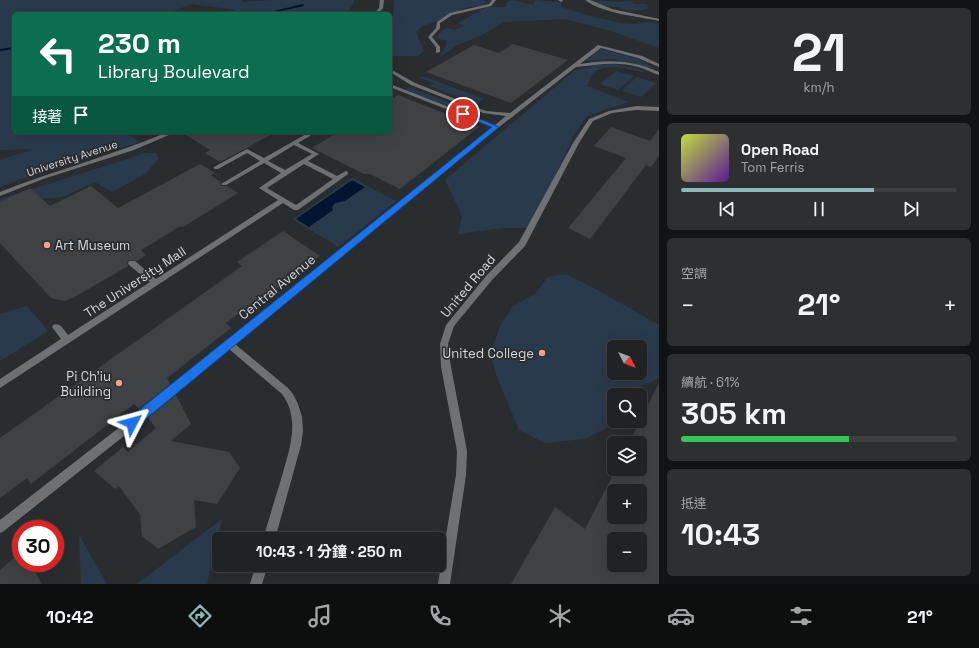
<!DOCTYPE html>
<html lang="zh-TW">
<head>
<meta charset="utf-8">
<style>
	body { margin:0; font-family:"Space Grotesk","Noto Sans TC",sans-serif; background:#2d2f31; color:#f1f3f6; height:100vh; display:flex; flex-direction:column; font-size:15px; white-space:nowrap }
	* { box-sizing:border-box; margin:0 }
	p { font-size:13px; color:#a2a4a6 }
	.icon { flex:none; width:22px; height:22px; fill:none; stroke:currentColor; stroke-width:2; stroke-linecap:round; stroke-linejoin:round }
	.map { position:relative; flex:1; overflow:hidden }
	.sheet { display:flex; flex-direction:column; gap:8px; padding:8px; background:#121314; width:320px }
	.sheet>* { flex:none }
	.guide { position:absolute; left:12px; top:12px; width:380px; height:122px; border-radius:6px; box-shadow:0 4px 16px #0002,0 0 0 1px #3d3f41; background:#0b6e4f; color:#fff; overflow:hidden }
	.needle { width:26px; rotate:132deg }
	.tools { position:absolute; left:607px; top:340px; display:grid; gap:8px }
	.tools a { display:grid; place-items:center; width:40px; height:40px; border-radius:6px; background:#202224; box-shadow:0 4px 16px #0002,0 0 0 1px #3d3f41; font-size:20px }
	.speed { position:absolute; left:12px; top:520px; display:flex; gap:8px; font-size:20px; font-weight:700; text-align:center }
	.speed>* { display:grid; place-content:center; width:52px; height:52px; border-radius:50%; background:#202224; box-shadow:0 4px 16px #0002,0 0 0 1px #3d3f41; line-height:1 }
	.speed .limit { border:6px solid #d22; background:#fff; color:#111 }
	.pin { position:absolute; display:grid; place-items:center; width:34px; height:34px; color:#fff; margin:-17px; border:2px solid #fff; border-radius:50%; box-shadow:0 1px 4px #0007 }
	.me { position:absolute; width:44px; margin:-22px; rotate:51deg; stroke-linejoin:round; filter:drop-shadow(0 0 3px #0008) }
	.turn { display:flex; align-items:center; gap:14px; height:84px; padding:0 20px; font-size:18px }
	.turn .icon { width:52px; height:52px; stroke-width:2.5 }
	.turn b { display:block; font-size:28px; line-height:34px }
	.then { display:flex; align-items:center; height:38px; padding:0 20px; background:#0003; gap:8px; font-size:15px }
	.big { font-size:30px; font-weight:700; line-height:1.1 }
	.sheet .widget { flex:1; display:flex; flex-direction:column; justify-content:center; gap:6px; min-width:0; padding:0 14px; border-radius:6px; background:#2d2f31 }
	.sheet .dial { align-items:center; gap:0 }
	.dial b { font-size:52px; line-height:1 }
	.song { display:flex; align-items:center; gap:12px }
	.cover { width:48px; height:48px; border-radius:6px; background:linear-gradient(135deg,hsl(70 70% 55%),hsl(270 70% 35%)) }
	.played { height:4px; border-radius:2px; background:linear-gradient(90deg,#8bbbb9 70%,#3d3f41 70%) }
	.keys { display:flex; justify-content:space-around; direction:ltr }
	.heat { display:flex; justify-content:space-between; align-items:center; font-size:22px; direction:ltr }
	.charge { height:6px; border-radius:3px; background:linear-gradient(90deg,#34c759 61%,#3d3f41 0) }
	.trip { position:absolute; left:212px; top:532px; width:234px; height:40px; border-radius:6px; background:#202224; box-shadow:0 4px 16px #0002,0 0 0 1px #3d3f41; font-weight:700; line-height:40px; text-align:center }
	.menu { display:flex; height:64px; justify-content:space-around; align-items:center; background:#0d0e0e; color:#a2a4a6 }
	.menu .icon { width:28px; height:28px }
	.menu .active { color:#8bbbb9 }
	.menu b { font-size:18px; color:#f1f3f6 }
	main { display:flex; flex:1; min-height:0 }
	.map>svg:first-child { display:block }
	.green { fill:#2a3a4d; fill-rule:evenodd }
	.water { fill:#00152f }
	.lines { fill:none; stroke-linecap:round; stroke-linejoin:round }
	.stream { fill:#00152f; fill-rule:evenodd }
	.building { fill:#3f4245; fill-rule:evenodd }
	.pedestrian { fill:#6f7072; fill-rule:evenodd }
	.minor { fill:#6f7072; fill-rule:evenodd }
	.route { fill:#1a73e8; stroke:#114b97 }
	.poi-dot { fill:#f2a07f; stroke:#2a2d30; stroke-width:1.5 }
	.labels { text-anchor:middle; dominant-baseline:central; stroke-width:3.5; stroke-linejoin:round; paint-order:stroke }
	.far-street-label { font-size:11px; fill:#d5d7d9; stroke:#2a2d30 }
	.poi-label { font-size:13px; fill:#d5d7d9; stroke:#2a2d30; text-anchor:end }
	.street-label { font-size:13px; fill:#d5d7d9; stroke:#2a2d30 }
</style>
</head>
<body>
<main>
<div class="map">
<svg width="659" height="584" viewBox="0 0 659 584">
	<rect width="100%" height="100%" fill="#2a2d30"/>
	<!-- green -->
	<g class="green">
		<polygon points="0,0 242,0 242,2 273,0 353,0 354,2 349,10 340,14 234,14 235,10 192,4 173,11 170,14 14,14 14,132 123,132 140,142 57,167 0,187 0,160 34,149 0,150"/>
		<polygon points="394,0 485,0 486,2 481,5 465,8 450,17 422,26 416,32 424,51 418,56 390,56"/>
		<path d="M514,0L533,5L536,0L561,2V7C584,14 608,22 631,24C643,25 646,20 659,24V48L611,31L565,19L504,22L480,36L457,45L440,57L448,41L434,38L446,28L455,30L465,25L458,23L486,7H506L508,1Z"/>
		<polygon points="590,0 617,2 631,1 634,4 646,4 649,7 643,10 631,11 617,7 603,6"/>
		<polygon points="602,49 637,59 659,70 614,59 585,61"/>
		<path d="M613,64L635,68L651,74C636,71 605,60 593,74C590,77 589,82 587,86L629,102L587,116L575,133L531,228H503L458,234L462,216L445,180L574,71L598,65Z"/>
		<polygon points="616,71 634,76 618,90 600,84"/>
		<polygon points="422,76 484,99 477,104 430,86 434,83 419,78"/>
		<polygon points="637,77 656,83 641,97 622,91"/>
		<polygon points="409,87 480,114 475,117 405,90"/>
		<polygon points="146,153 156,153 159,158 145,174 112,192 95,182 62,197 40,199 0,218 0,200 4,198"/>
		<polygon points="352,178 396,201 338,247 293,219"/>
		<path d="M566,274L601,292L659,325V378L639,387L633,395H614L615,421L613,425L584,439L545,443L519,430L497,377L490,354L499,329L512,307L536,293L548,277ZM614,347H640V373H614Z"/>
		<polygon points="27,306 48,331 0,361 0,314"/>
		<polygon points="222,519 207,584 137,584"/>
		<polygon points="79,535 107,584 81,584"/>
	</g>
	<!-- water -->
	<polygon class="water" points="352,180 365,187 345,201 335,203 332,207 333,210 309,227 296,219"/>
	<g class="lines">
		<!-- stream -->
		<g class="stream">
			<polygon points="303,4 304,6 266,14 261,14"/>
			<polygon points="14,47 14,49 0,51 0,49"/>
		</g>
	</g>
	<!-- building -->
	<g class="building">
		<polygon points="513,44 568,60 511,103 426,72 474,45 499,53"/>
		<polygon points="398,95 479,127 400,189 370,174 364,174 312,148 338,132 390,132 390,100"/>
		<polygon points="611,127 650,141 659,129 659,156 651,167 646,165 590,239 568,228 626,158 594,146"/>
		<polygon points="181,132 276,132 220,162 205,153 210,150"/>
		<polygon points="200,164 215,173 211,175 221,182 220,184 221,186 227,186 238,193 183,227 181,226 141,250 146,255 137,261 129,260 127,262 128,266 73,298 64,301 51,298 0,243 0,202 30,188 50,206 91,186 118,208"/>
		<polygon points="283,231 320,256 275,290 272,288 226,323 231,328 167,378 170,384 139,409 134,404 31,484 27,478 0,498 0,438 242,266 237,262"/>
		<path d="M659,383V584H511L555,507L585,529L616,469H640V443H629ZM614,491H640V517H614ZM614,539H640V565H614Z"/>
		<polygon points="176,395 191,424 171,441 229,452 240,468 217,504 194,500 196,527 158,549 142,536 140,514 119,486 115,489 94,471 123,447 128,452 156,428 148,418"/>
		<polygon points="21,552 21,563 30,563 42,584 0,584 0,570"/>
	</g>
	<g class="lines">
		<!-- pedestrian -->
		<path class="pedestrian" d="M308,133L311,135L310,136L298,143L319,154L308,161L337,176L346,171L348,172V174L298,210H294L283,203L0,388V379L61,339L52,327L53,325C60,322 64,330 68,335L150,282L129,265L128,263L129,261H135L156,279L278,200L259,188L281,173L264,163L226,185H222L221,184L260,161L247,153L218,169H214V167L247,149L264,158ZM294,145L312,154L285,170L268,161ZM304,164L333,179L296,205L267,188Z"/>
		<!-- minor -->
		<g class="minor">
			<polygon points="380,0 384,0 383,8 378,14 374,14 379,8"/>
			<polygon points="492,0 496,0 491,6 452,15 440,23 440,28 432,37 440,47 440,52 436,53 436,47 428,37 436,28 437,22 450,13 489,4"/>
			<polygon points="558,0 562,0 563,1 561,2"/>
			<path d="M585,0H590L612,9L659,19V21C637,16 604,14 585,0Z"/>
			<path d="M598,45L642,56L659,64V67L638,58L601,48L580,64C607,59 634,60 659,72V75C652,73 646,69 638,67C617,61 597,65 576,67L457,160L235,344L288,388L293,394L298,404L302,417L303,431L301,445L275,539H263C269,520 274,501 280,483C288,453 302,421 282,394L229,349L124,436L4,531L0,533V520L116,430L492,127L390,87V84L495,125L506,116L483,113L411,85L390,72V69L415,83L486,111L510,113Z"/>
			<polygon points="636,106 659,107 659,111 636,110 612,113 593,121 579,143 525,246 492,280 454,326 448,344 451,367 467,451 466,475 450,584 438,584 456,475 457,451 441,367 440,344 446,325 486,276 519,242 573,143 589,119 609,111"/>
			<path d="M168,132H176L134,150L43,179L0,196V192C56,170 113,155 168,132Z"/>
			<polygon points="256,565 268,565 262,584 250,584"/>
		</g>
	</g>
	<!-- route -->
	<polygon class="route" points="461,113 465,113 499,127 136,427 132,428 128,427 126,423 128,419 492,127 461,115"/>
	<!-- markers -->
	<g class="poi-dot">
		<circle cx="47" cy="245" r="4"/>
		<circle cx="542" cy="353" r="4"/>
		<circle cx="119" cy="383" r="4"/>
	</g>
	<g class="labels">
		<!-- far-street labels -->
		<g class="far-street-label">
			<text transform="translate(72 158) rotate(-18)">University Avenue</text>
		</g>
		<!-- poi labels -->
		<g class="poi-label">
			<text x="55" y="245" text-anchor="start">Art Museum</text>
			<text x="534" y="353">United College</text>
			<text x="111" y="376">Pi Ch'iu<tspan x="111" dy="15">Building</tspan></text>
		</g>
		<!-- street labels -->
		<g class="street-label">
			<text transform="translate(135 282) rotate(-33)">The University Mall</text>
			<text transform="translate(468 286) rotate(-50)">United Road</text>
			<text transform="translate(277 287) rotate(-39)">Central Avenue</text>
		</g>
	</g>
</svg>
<div class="tools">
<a><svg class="needle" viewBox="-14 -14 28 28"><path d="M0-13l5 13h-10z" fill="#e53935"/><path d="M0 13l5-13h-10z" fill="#a2a4a6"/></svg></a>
<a><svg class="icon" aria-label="search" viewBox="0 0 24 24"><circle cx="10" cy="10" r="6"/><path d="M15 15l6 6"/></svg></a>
<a><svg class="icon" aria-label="layers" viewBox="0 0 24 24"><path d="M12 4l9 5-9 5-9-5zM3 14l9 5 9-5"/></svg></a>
<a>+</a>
<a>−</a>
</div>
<div class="speed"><div class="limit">30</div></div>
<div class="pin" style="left:463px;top:114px;background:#d93025"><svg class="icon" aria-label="arrive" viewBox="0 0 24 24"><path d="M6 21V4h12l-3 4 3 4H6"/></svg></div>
<svg class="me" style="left:132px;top:423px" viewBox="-20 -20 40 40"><path d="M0-17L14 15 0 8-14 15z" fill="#1a73e8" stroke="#fff" stroke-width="4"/></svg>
<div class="trip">10:43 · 1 分鐘 · 250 m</div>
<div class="guide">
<div class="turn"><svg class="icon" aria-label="left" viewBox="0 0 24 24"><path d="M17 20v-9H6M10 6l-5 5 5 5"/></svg><div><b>230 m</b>Library Boulevard</div></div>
<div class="then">接著<svg class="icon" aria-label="arrive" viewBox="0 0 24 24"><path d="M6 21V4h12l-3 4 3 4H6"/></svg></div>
</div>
</div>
<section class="sheet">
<div class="widget dial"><b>21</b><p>km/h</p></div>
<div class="widget">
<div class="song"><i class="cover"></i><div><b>Open Road</b><p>Tom Ferris</p></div></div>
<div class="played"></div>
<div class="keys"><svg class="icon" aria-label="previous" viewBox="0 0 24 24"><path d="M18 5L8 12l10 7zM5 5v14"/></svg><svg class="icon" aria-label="pause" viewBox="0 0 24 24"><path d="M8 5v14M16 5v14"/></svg><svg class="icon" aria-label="next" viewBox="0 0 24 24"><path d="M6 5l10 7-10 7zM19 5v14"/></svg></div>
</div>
<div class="widget"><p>空調</p>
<div class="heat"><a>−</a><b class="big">21°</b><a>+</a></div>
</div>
<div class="widget"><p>續航 · 61%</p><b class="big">305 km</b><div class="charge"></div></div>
<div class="widget"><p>抵達</p><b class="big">10:43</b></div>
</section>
</main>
<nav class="menu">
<b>10:42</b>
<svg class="icon active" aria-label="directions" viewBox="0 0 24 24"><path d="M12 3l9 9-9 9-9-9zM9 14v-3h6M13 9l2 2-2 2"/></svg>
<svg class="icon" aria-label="music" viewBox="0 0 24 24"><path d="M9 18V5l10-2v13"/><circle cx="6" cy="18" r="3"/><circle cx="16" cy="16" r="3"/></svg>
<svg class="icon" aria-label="phone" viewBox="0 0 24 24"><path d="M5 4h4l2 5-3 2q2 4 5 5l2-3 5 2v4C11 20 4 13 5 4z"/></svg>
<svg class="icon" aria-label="climate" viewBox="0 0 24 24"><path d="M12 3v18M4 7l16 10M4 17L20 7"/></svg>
<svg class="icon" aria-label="car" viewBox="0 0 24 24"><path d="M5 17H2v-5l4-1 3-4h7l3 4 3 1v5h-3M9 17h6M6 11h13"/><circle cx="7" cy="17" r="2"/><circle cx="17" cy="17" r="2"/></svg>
<svg class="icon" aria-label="filters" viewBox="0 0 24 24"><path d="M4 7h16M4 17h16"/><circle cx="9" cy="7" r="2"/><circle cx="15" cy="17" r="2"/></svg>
<b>21°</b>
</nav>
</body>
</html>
